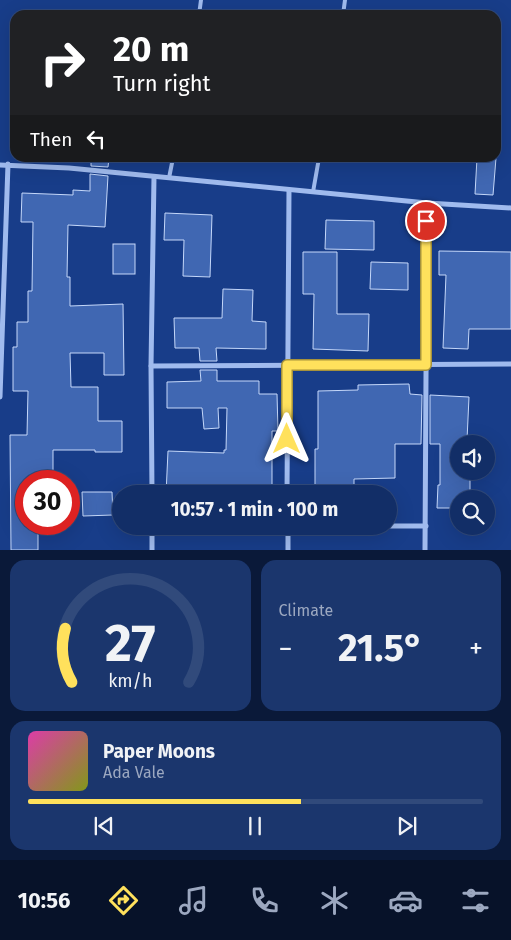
<!DOCTYPE html>
<html lang="en">
<head>
<meta charset="utf-8">
<style>
	body { margin:0; font-family:"Fira Sans",sans-serif; background:#1b366d; color:#f1f3f6; height:100vh; display:flex; flex-direction:column; font-size:19px; white-space:nowrap }
	* { box-sizing:border-box; margin:0 }
	p { font-size:16px; color:#9ca8c0 }
	.icon { flex:none; width:28px; height:28px; fill:none; stroke:currentColor; stroke-width:2; stroke-linecap:round; stroke-linejoin:round }
	.map { position:relative; height:550px; overflow:hidden }
	.details { display:flex; flex-direction:column; gap:10px; padding:10px; background:#0a1939; flex:1 }
	.details>* { flex:none }
	.hud { position:absolute; left:10px; top:10px; width:491px; height:152px; border-radius:15px; box-shadow:0 5px 20px #0002,0 0 0 1px #314a7b; background:#202124; color:#fff; overflow:hidden }
	.tools { position:absolute; left:450px; top:435px; display:grid; gap:10px }
	.tools a { display:grid; place-items:center; width:45px; height:45px; border-radius:50%; background:#122e67; box-shadow:0 5px 20px #0002,0 0 0 1px #314a7b; font-size:25px }
	.speed { position:absolute; left:15px; top:470px; display:flex; gap:10px; font-size:25px; font-weight:700; text-align:center }
	.speed>* { display:grid; place-content:center; width:65px; height:65px; border-radius:50%; background:#122e67; box-shadow:0 5px 20px #0002,0 0 0 1px #314a7b; line-height:1 }
	.speed .limit { border:8px solid #d22; background:#fff; color:#111 }
	.pin { position:absolute; display:grid; place-items:center; width:42px; height:42px; color:#fff; margin:-21px; border:2px solid #fff; border-radius:50%; box-shadow:0 1px 5px #0007 }
	.me { position:absolute; width:55px; margin:-28px; rotate:0deg; stroke-linejoin:round; filter:drop-shadow(0 0 4px #0008) }
	.turn { display:flex; align-items:center; gap:18px; height:105px; padding:0 20px; font-size:22px }
	.turn .icon { width:65px; height:65px; stroke-width:2.5 }
	.turn b { display:block; font-size:35px; line-height:42px }
	.then { display:flex; align-items:center; height:48px; padding:0 20px; background:#0003; gap:10px; font-size:19px }
	.big { font-size:38px; font-weight:700; line-height:1.1 }
	.details .widget { flex:1; display:flex; flex-direction:column; justify-content:center; gap:8px; min-width:0; padding:0 18px; border-radius:15px; background:#1b366d }
	.details .dial { align-items:center; gap:0 }
	.dial svg { height:130px; overflow:visible; fill:none; stroke:#314a7b; stroke-width:7; stroke-linecap:round; text-anchor:middle }
	.dial text { fill:#f1f3f6; stroke:none }
	.song { display:flex; align-items:center; gap:15px }
	.cover { width:60px; height:60px; border-radius:8px; background:linear-gradient(135deg,hsl(320 70% 55%),hsl(70 70% 35%)) }
	.played { height:5px; border-radius:2px; background:linear-gradient(90deg,#ffe15c 60%,#314a7b 60%) }
	.keys { display:flex; justify-content:space-around; direction:ltr }
	.heat { display:flex; justify-content:space-between; align-items:center; font-size:28px; direction:ltr }
	.details .tiles { flex:1; display:grid; gap:10px; grid-template-columns:1fr 1fr }
	.widget:last-child { grid-column:span 2 }
	.trip { position:absolute; left:112px; top:485px; width:285px; height:50px; border-radius:25px; background:#122e67; box-shadow:0 5px 20px #0002,0 0 0 1px #314a7b; font-weight:700; line-height:50px; text-align:center }
	.tab-bar { display:flex; height:80px; justify-content:space-around; align-items:center; background:#071229; color:#9ca8c0 }
	.tab-bar .icon { width:35px; height:35px }
	.tab-bar .active { color:#ffe15c }
	.tab-bar b { font-size:22px; color:#f1f3f6 }
	.map>svg:first-child { display:block }
	.building { fill:#4067b2; stroke:#c5d8fa }
	.lines { fill:none; stroke-linecap:round; stroke-linejoin:round }
	.lane { stroke:#a0bbee; stroke-width:4 }
	.street { stroke:#a0bbee; stroke-width:5 }
	.route-casing { stroke:#a6923c; stroke-width:12 }
	.route { stroke:#ffe15c; stroke-width:9 }
</style>
</head>
<body>
<div class="map">
<svg width="511" height="550" viewBox="0 0 511 550">
	<rect width="100%" height="100%" fill="#183d89"/>
	<!-- building -->
	<g class="building">
		<polygon points="91,158 109,158 108,167 91,166"/>
		<polygon points="477,158 496,158 493,195 475,194"/>
		<polygon points="90,174 108,176 105,227 68,225 67,277 70,277 70,306 123,304 124,375 104,375 104,353 70,353 71,387 98,387 98,421 122,421 122,452 95,452 95,450 53,450 53,481 26,481 26,524 38,524 38,550 11,550 10,435 27,435 28,391 13,391 13,347 17,347 17,322 28,322 28,291 32,291 33,222 21,222 22,193 73,195 73,190 90,191"/>
		<polygon points="165,213 212,215 210,277 183,276 184,240 164,240"/>
		<polygon points="326,220 374,221 374,250 325,249"/>
		<rect x="113" y="244" width="22" height="30"/>
		<polygon points="439,251 511,252 511,329 469,329 468,349 443,348 446,275 439,275"/>
		<polygon points="303,252 337,252 337,314 369,314 368,351 313,349 314,294 303,294"/>
		<polygon points="371,262 408,263 408,290 370,289"/>
		<polygon points="223,289 253,290 252,321 266,322 266,349 216,348 217,361 200,361 199,348 175,348 174,318 222,318"/>
		<polygon points="200,370 217,370 217,381 259,381 259,394 277,394 278,431 272,431 272,494 166,494 168,451 224,453 224,450 226,450 227,408 218,408 219,428 204,429 202,408 167,408 167,382 201,381"/>
		<polygon points="409,384 410,394 422,395 421,444 395,444 395,478 354,479 354,494 315,494 315,449 318,449 318,391 358,390 358,385"/>
		<polygon points="430,395 469,397 467,440 470,440 470,444 459,444 459,471 470,471 470,499 459,499 459,508 437,508 438,485 440,485 440,444 430,444"/>
		<polygon points="82,492 112,492 113,515 83,516"/>
	</g>
	<g class="lines">
		<!-- lane -->
		<g class="lane">
			<polyline points="199,15 201,0"/>
			<polyline points="343,15 345,0"/>
			<polyline points="169,178 173,158"/>
			<polyline points="313,192 319,158"/>
		</g>
		<!-- street -->
		<g class="street">
			<polyline points="0,165 69,168 427,203 511,208"/>
			<polyline points="151,366 511,364"/>
			<polyline points="0,397 8,164"/>
			<polyline points="152,494 151,366 154,177"/>
			<polyline points="287,494 289,190"/>
			<polyline points="281,526 364,526"/>
			<polyline points="389,526 426,526"/>
			<polyline points="152,550 152,526"/>
			<polyline points="288,550 288,526"/>
			<polyline points="425,550 427,203"/>
		</g>
	</g>
	<g class="lines">
		<!-- route casing -->
		<g class="route-casing">
			<polyline id="route" points="287,439 287,365 426,365 426,221"/>
		</g>
		<!-- route -->
		<use href="#route" class="route"/>
	</g>
</svg>
<div class="tools">
<a><svg class="icon" aria-label="sound" viewBox="0 0 24 24"><path d="M4 9h4l5-4v14l-5-4H4zM17 9q2 3 0 6"/></svg></a>
<a><svg class="icon" aria-label="search" viewBox="0 0 24 24"><circle cx="10" cy="10" r="6"/><path d="M15 15l6 6"/></svg></a>
</div>
<div class="speed"><div class="limit">30</div></div>
<div class="pin" style="left:426px;top:221px;background:#d93025"><svg class="icon" aria-label="arrive" viewBox="0 0 24 24"><path d="M6 21V4h12l-3 4 3 4H6"/></svg></div>
<svg class="me" style="left:287px;top:439px" viewBox="-20 -20 40 40"><path d="M0-17L14 15 0 8-14 15z" fill="#ffe15c" stroke="#fff" stroke-width="4"/></svg>
<div class="trip">10:57 · 1 min · 100 m</div>
<div class="hud">
<div class="turn"><svg class="icon" aria-label="right" viewBox="0 0 24 24"><path d="M7 20v-9h11M14 6l5 5-5 5"/></svg><div><b>20 m</b>Turn right</div></div>
<div class="then">Then<svg class="icon" aria-label="left" viewBox="0 0 24 24"><path d="M17 20v-9H6M10 6l-5 5 5 5"/></svg></div>
</div>
</div>
<section class="details">
<div class="tiles">
<div class="widget dial"><svg viewBox="0 0 100 80">
<path d="M14 69A42 42 0 1 1 86 69"/>
<path d="M14 69A42 42 0 0 1 10 36" stroke="#ffe15c"/>
<text x="50" y="56" font-size="32" font-weight="700">27</text>
<text x="50" y="72" font-size="11">km/h</text>
</svg></div>
<div class="widget"><p>Climate</p>
<div class="heat"><a>−</a><b class="big">21.5°</b><a>+</a></div>
</div>
<div class="widget">
<div class="song"><i class="cover"></i><div><b>Paper Moons</b><p>Ada Vale</p></div></div>
<div class="played"></div>
<div class="keys"><svg class="icon" aria-label="previous" viewBox="0 0 24 24"><path d="M18 5L8 12l10 7zM5 5v14"/></svg><svg class="icon" aria-label="pause" viewBox="0 0 24 24"><path d="M8 5v14M16 5v14"/></svg><svg class="icon" aria-label="next" viewBox="0 0 24 24"><path d="M6 5l10 7-10 7zM19 5v14"/></svg></div>
</div>
</div>
</section>
<nav class="tab-bar">
<b>10:56</b>
<svg class="icon active" aria-label="directions" viewBox="0 0 24 24"><path d="M12 3l9 9-9 9-9-9zM9 14v-3h6M13 9l2 2-2 2"/></svg>
<svg class="icon" aria-label="music" viewBox="0 0 24 24"><path d="M9 18V5l10-2v13"/><circle cx="6" cy="18" r="3"/><circle cx="16" cy="16" r="3"/></svg>
<svg class="icon" aria-label="phone" viewBox="0 0 24 24"><path d="M5 4h4l2 5-3 2q2 4 5 5l2-3 5 2v4C11 20 4 13 5 4z"/></svg>
<svg class="icon" aria-label="climate" viewBox="0 0 24 24"><path d="M12 3v18M4 7l16 10M4 17L20 7"/></svg>
<svg class="icon" aria-label="car" viewBox="0 0 24 24"><path d="M5 17H2v-5l4-1 3-4h7l3 4 3 1v5h-3M9 17h6M6 11h13"/><circle cx="7" cy="17" r="2"/><circle cx="17" cy="17" r="2"/></svg>
<svg class="icon" aria-label="filters" viewBox="0 0 24 24"><path d="M4 7h16M4 17h16"/><circle cx="9" cy="7" r="2"/><circle cx="15" cy="17" r="2"/></svg>
</nav>
</body>
</html>
